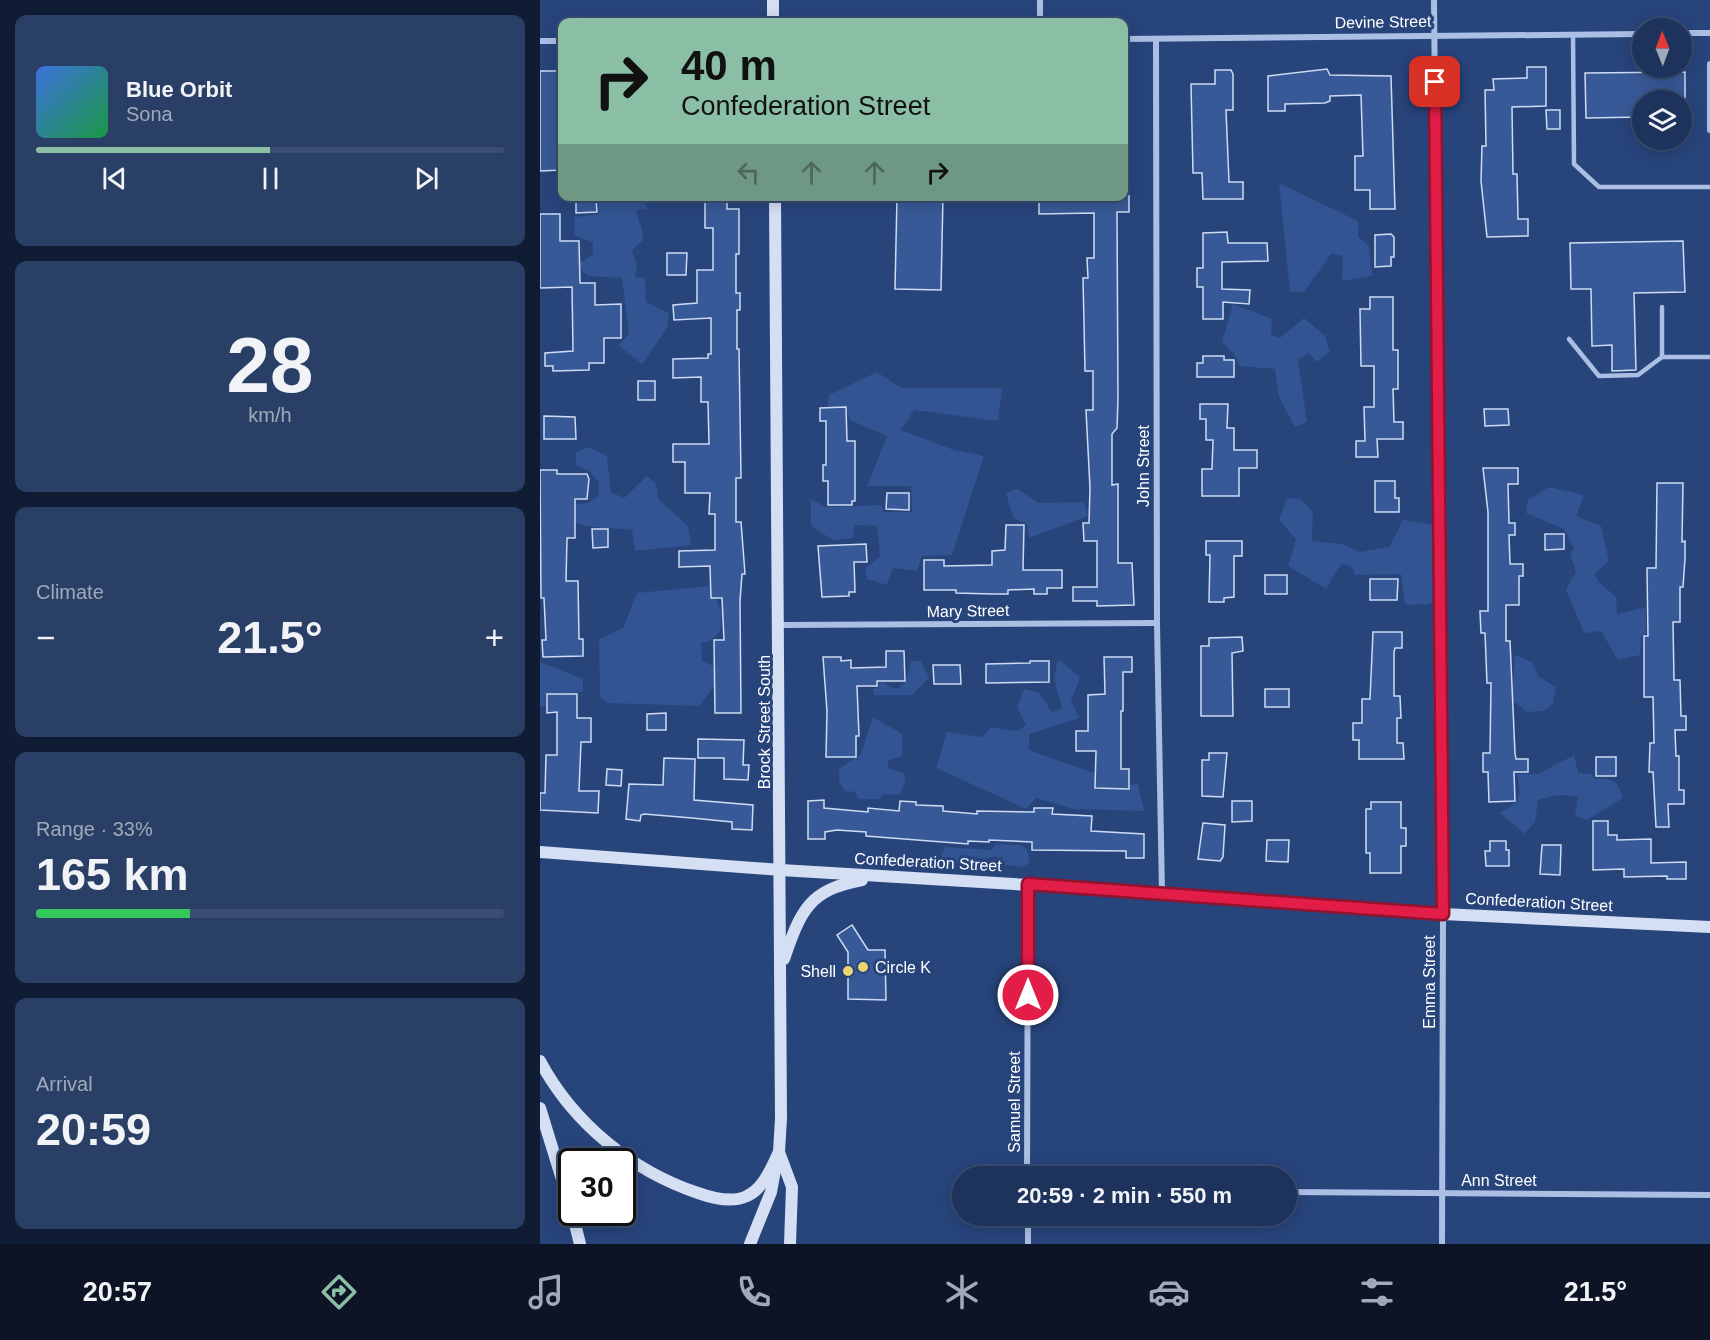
<!DOCTYPE html>
<html lang="en">
<head>
<meta charset="utf-8">
<style>
	body { margin:0; font-family:Helvetica,sans-serif; background:#2a3f65; color:#f1f3f6; height:100vh; display:flex; flex-direction:column; font-size:22px; white-space:nowrap }
	* { box-sizing:border-box; margin:0 }
	p { font-size:20px; color:#a0aabb }
	.icon { flex:none; width:33px; height:33px; fill:none; stroke:currentColor; stroke-width:2; stroke-linecap:round; stroke-linejoin:round }
	.map { position:relative; flex:1; overflow:hidden }
	.details { display:flex; flex-direction:column; gap:15px; padding:15px; background:#101c33; width:540px }
	.details>* { flex:none }
	.hud { position:absolute; left:18px; top:18px; width:570px; height:183px; border-radius:12px; box-shadow:0 3px 15px #0003,0 0 0 2px #3b4e72; background:#8abfa5; color:#111; overflow:hidden }
	.needle { width:39px; rotate:359deg }
	.controls { position:absolute; left:1092px; top:18px; display:grid; gap:12px }
	.controls a { display:grid; place-items:center; width:60px; height:60px; border-radius:50%; background:#1d335c; box-shadow:0 3px 15px #0003,0 0 0 2px #3b4e72; font-size:30px }
	.speed { position:absolute; left:18px; top:1148px; display:flex; gap:12px; font-size:30px; font-weight:700; text-align:center }
	.speed>* { display:grid; place-content:center; width:78px; height:78px; border-radius:50%; background:#1d335c; box-shadow:0 3px 15px #0003,0 0 0 2px #3b4e72; line-height:1 }
	.speed .limit { border:3px solid #111; border-radius:9px; background:#fff; color:#111 }
	.pin { position:absolute; display:grid; place-items:center; width:51px; height:51px; color:#fff; margin:-26px; border-radius:12px; box-shadow:0 3px 9px #0006 }
	.me { position:absolute; width:66px; margin:-33px; rotate:0deg; stroke-linejoin:round; filter:drop-shadow(0 0 4px #0008) }
	.turn { display:flex; align-items:center; gap:21px; height:126px; padding:0 24px; font-size:27px }
	.turn .icon { width:78px; height:78px; stroke-width:2.5 }
	.turn b { display:block; font-size:42px; line-height:51px }
	.lanes { display:flex; align-items:center; height:57px; padding:0 24px; background:#0003; justify-content:center; gap:30px; direction:ltr }
	.lanes .off { opacity:.35 }
	.big { font-size:45px; font-weight:700; line-height:1.1 }
	.details .tile { flex:1; display:flex; flex-direction:column; justify-content:center; gap:9px; min-width:0; padding:0 21px; border-radius:12px; background:#2a3f65 }
	.details .dial { align-items:center; gap:0 }
	.dial b { font-size:78px; line-height:1 }
	.song { display:flex; align-items:center; gap:18px }
	.cover { width:72px; height:72px; border-radius:9px; background:linear-gradient(135deg,hsl(220 70% 55%),hsl(140 70% 35%)) }
	.played { height:6px; border-radius:3px; background:linear-gradient(90deg,#8abfa5 50%,#3b4e72 50%) }
	.keys { display:flex; justify-content:space-around; direction:ltr }
	.heat { display:flex; justify-content:space-between; align-items:center; font-size:33px; direction:ltr }
	.charge { height:9px; border-radius:4px; background:linear-gradient(90deg,#34c759 33%,#3b4e72 0) }
	.trip { position:absolute; left:412px; top:1166px; width:345px; height:60px; border-radius:30px; background:#1d335c; box-shadow:0 3px 15px #0003,0 0 0 2px #3b4e72; font-weight:700; line-height:60px; text-align:center }
	.tab-bar { display:flex; height:96px; justify-content:space-around; align-items:center; background:#0c1425; color:#a0aabb }
	.tab-bar .icon { width:42px; height:42px }
	.tab-bar .selected { color:#8abfa5 }
	.tab-bar b { font-size:27px; color:#f1f3f6 }
	main { display:flex; flex:1; min-height:0 }
	.map>svg:first-child { display:block }
	.green { fill:#325492 }
	.building { fill:#385997; stroke:#cedbf3; stroke-width:1.5 }
	.lines { fill:none; stroke-linecap:round; stroke-linejoin:round }
	.lane { stroke:#abbfe4; stroke-width:4.5 }
	.street { stroke:#abbfe4; stroke-width:6 }
	.secondary { stroke:#d4dff4; stroke-width:12 }
	.route-casing { stroke:#92132f; stroke-width:15 }
	.route { stroke:#e11d48; stroke-width:10 }
	.poi-dot { fill:#ecd471; stroke:#27447b; stroke-width:2 }
	.labels { text-anchor:middle; dominant-baseline:central; stroke-width:6; stroke-linejoin:round; paint-order:stroke }
	.street-label { font-size:16px; fill:#fff; stroke:#27447b }
	.poi-label { font-size:16px; fill:#fff; stroke:#27447b; text-anchor:start }
</style>
</head>
<body>
<main>
<section class="details">
<div class="tile">
<div class="song"><i class="cover"></i><div><b>Blue Orbit</b><p>Sona</p></div></div>
<div class="played"></div>
<div class="keys"><svg class="icon" aria-label="previous" viewBox="0 0 24 24"><path d="M18 5L8 12l10 7zM5 5v14"/></svg><svg class="icon" aria-label="pause" viewBox="0 0 24 24"><path d="M8 5v14M16 5v14"/></svg><svg class="icon" aria-label="next" viewBox="0 0 24 24"><path d="M6 5l10 7-10 7zM19 5v14"/></svg></div>
</div>
<div class="tile dial"><b>28</b><p>km/h</p></div>
<div class="tile"><p>Climate</p>
<div class="heat"><a>−</a><b class="big">21.5°</b><a>+</a></div>
</div>
<div class="tile"><p>Range · 33%</p><b class="big">165 km</b><div class="charge"></div></div>
<div class="tile"><p>Arrival</p><b class="big">20:59</b></div>
</section>
<div class="map">
<svg width="1170" height="1244" viewBox="0 0 1170 1244">
	<rect width="100%" height="100%" fill="#27447b"/>
	<!-- green -->
	<g class="green">
		<polygon points="739,183 818,221 818,237 829,246 832,276 802,281 803,256 791,254 764,292 750,292"/>
		<path d="M58,197H102L108,209L97,210C97,221 104,228 103,240L92,250L97,266L95,277L105,278L106,302L129,313L127,328L102,364L78,345L89,334L82,278L48,276L36,265L53,255V242L35,236L34,217L59,214Z"/>
		<polygon points="693,304 732,319 731,335 740,338 764,318 785,336 790,352 777,362 769,353 758,360 767,422 755,427 739,397 735,369 700,366 694,354 682,342"/>
		<polygon points="337,372 361,388 462,388 458,421 374,410 361,430 414,450 444,456 412,555 382,556 377,571 353,568 347,585 327,579 325,568 340,557 337,526 315,525 313,538 293,540 271,526 271,499 286,507 342,505 343,512 372,512 371,486 327,486 347,436 310,420 307,411 287,406 289,395"/>
		<path d="M48,447L67,456L71,492L84,498L107,476L116,484L118,499L148,526L151,545L95,551L92,530C72,527 44,530 27,519V505L48,503L58,496L59,483L49,471L37,466L35,453Z"/>
		<polygon points="1009,487 1044,495 1036,516 1061,526 1069,561 1055,574 1058,581 1076,597 1077,614 1106,607 1106,633 1101,637 1100,655 1078,660 1061,631 1044,633 1026,589 1036,572 1030,554 1034,548 1024,529 986,513 988,500"/>
		<polygon points="477,489 499,503 544,502 548,516 489,538 487,524 473,518 466,493"/>
		<polygon points="747,498 760,499 773,512 772,541 803,544 819,552 849,547 863,520 904,526 906,589 889,604 865,605 861,574 815,575 812,567 801,564 786,589 748,566 756,539 739,520"/>
		<polygon points="170,586 182,613 180,632 170,641 161,643 162,661 180,669 179,680 159,706 67,703 60,697 59,639 83,628 97,593"/>
		<polygon points="975,655 992,662 998,676 1016,687 1013,704 1003,711 987,712 972,700"/>
		<polygon points="518,659 540,677 531,702 540,718 489,734 489,750 556,774 557,790 598,784 604,811 534,809 496,798 486,809 396,768 407,732 442,737 451,727 477,731 486,725 477,707 484,689 498,692 512,712 522,709 514,678"/>
		<polygon points="371,661 381,661 389,678 372,695 334,695 333,689 338,688 339,683 343,681 350,687 357,689 366,682"/>
		<polygon points="0,662 43,679 43,692 6,694 5,706 0,707"/>
		<polygon points="333,717 362,734 362,756 349,760 347,768 365,774 365,782 360,794 342,795 340,799 319,799 315,792 305,791 299,782 299,769 321,754"/>
		<path d="M1034,755L1038,773L1051,774L1056,779C1073,778 1078,782 1083,798L1047,820L1035,816L1038,796L1017,795L998,800L995,822L985,834L960,813C982,800 981,799 977,774H998Z"/>
		<polygon points="456,844 480,845 487,849 490,862 483,867 465,865 456,856 444,859 428,856 427,867 407,866 401,855 405,847 452,850"/>
	</g>
	<!-- building -->
	<g class="building">
		<polygon points="987,67 1006,67 1006,106 972,107 973,174 977,174 978,219 988,219 988,236 947,237 941,181 942,146 946,146 945,90 954,90 953,79 987,78"/>
		<polygon points="787,69 790,75 851,76 855,209 830,209 830,190 815,190 815,156 823,156 821,95 790,96 790,101 785,103 745,104 745,111 728,111 728,76"/>
		<polygon points="675,70 691,70 693,74 693,110 686,110 689,182 703,182 703,199 663,199 662,173 653,173 651,84 675,84"/>
		<polygon points="0,71 22,71 22,170 0,171"/>
		<polygon points="1145,72 1145,100 1102,100 1102,117 1046,118 1045,73"/>
		<polygon points="1006,110 1020,110 1020,129 1007,129"/>
		<polygon points="165,196 187,196 187,209 199,209 199,254 196,254 196,293 200,293 200,310 197,310 197,349 199,349 201,478 196,478 196,522 201,522 205,574 202,574 200,601 201,713 175,713 174,640 184,640 182,598 171,598 170,566 139,567 139,551 175,550 175,514 169,514 170,493 145,493 145,462 133,462 133,444 169,444 168,402 161,402 161,377 133,378 133,359 168,358 168,354 171,354 171,318 134,320 133,305 157,303 157,270 173,270 173,228 165,228"/>
		<polygon points="357,196 403,196 401,290 355,289"/>
		<polygon points="499,196 589,196 589,212 577,212 578,399 577,428 572,434 572,485 578,484 578,563 592,563 594,605 557,606 557,601 533,601 533,587 557,587 557,541 544,541 543,523 549,523 550,488 546,410 553,410 553,371 545,371 543,278 548,278 547,258 554,258 554,213 499,214"/>
		<polygon points="36,198 56,198 57,212 36,213"/>
		<polygon points="0,214 20,214 20,241 39,241 40,283 55,283 55,305 81,304 81,338 64,338 64,363 49,363 49,370 13,371 13,366 5,366 5,353 33,351 32,287 0,288"/>
		<polygon points="687,232 688,243 727,243 728,261 682,262 682,289 710,290 709,304 683,302 683,319 663,319 663,287 657,287 657,268 663,268 663,233"/>
		<polygon points="851,234 854,237 854,257 851,257 851,266 835,267 835,235"/>
		<polygon points="1143,241 1145,292 1094,293 1096,370 1072,371 1072,345 1052,346 1051,289 1031,289 1030,243"/>
		<polygon points="127,253 147,253 146,275 127,275"/>
		<polygon points="830,297 853,297 853,350 858,350 858,389 853,389 854,422 863,422 863,439 837,439 838,457 816,457 816,441 825,441 824,407 834,407 834,366 821,366 820,309 830,309"/>
		<polygon points="663,356 684,356 684,360 694,360 694,377 657,377 657,363 663,363"/>
		<rect x="98" y="381" width="17" height="19"/>
		<polygon points="660,404 688,404 687,428 694,428 694,450 717,450 717,468 699,468 699,496 662,496 662,469 672,469 673,440 666,440 666,419 660,419"/>
		<polygon points="306,407 307,441 315,441 315,501 312,501 312,505 288,505 288,481 283,481 283,465 286,465 286,421 280,421 280,408"/>
		<polygon points="944,409 968,409 969,425 945,426"/>
		<polygon points="4,416 35,417 36,439 4,439"/>
		<polygon points="943,468 978,468 978,484 968,484 969,523 975,523 975,535 969,535 970,564 983,564 983,576 979,576 979,605 966,605 966,641 970,641 975,753 976,759 988,759 988,772 974,772 975,801 949,802 948,772 943,772 943,753 950,753 951,683 947,683 945,633 941,633 940,611 948,611 948,512"/>
		<polygon points="0,470 17,470 17,474 47,474 49,479 47,499 35,499 35,538 27,538 26,581 38,581 39,639 43,639 43,656 3,657 2,640 6,640 4,598 1,598"/>
		<polygon points="835,481 855,481 855,498 859,498 859,512 835,512"/>
		<polygon points="1117,483 1143,483 1142,542 1145,541 1145,558 1143,587 1140,587 1140,622 1133,622 1134,680 1140,680 1141,716 1146,716 1146,730 1135,730 1136,756 1139,756 1139,790 1144,790 1144,804 1128,804 1129,827 1116,827 1113,772 1109,772 1110,743 1114,743 1113,697 1104,697 1104,636 1108,636 1107,568 1116,568"/>
		<polygon points="347,493 369,493 369,510 346,509"/>
		<polygon points="466,525 484,525 483,570 522,570 522,588 507,588 507,594 494,594 494,589 468,590 468,594 452,594 416,593 416,590 384,590 384,560 404,560 404,566 452,565 452,551 465,550"/>
		<polygon points="52,529 68,529 68,547 53,548"/>
		<polygon points="1005,534 1024,534 1024,549 1005,550"/>
		<polygon points="666,541 702,541 702,556 694,556 694,597 684,598 684,602 669,602 670,555 666,555"/>
		<polygon points="326,544 327,562 314,562 315,592 309,592 309,596 282,597 278,546"/>
		<rect x="725" y="575" width="22" height="19"/>
		<polygon points="830,579 858,579 857,600 830,600"/>
		<polygon points="833,632 862,632 862,648 855,648 854,652 854,696 860,696 861,718 857,718 857,743 863,743 864,759 819,759 819,740 813,740 813,723 822,723 822,699 830,699"/>
		<polygon points="702,637 703,651 692,653 693,716 661,716 661,646 669,646 669,638"/>
		<polygon points="346,651 364,651 365,681 337,681 337,686 317,686 319,736 316,736 316,757 286,757 287,711 283,657 301,657 301,661 311,660 311,668 346,667"/>
		<polygon points="564,657 592,657 592,672 583,672 583,711 581,711 581,769 589,769 589,789 555,788 556,751 536,751 536,731 548,731 548,695 565,694"/>
		<polygon points="490,661 509,661 509,682 446,683 446,664 490,663"/>
		<polygon points="393,665 420,665 421,684 394,684"/>
		<rect x="725" y="689" width="24" height="18"/>
		<polygon points="7,694 37,694 37,718 51,718 51,742 41,742 39,791 59,791 58,813 0,810 0,793 5,793 6,755 17,755 17,712 7,713"/>
		<polygon points="126,713 126,730 107,730 107,714"/>
		<polygon points="158,739 204,740 203,765 209,765 208,780 184,779 184,758 158,758"/>
		<polygon points="669,753 687,753 683,797 662,796 662,760 669,760"/>
		<rect x="1056" y="757" width="20" height="19"/>
		<polygon points="124,758 155,759 154,800 213,805 212,830 192,829 192,822 152,818 104,814 101,815 100,821 86,819 89,784 123,785"/>
		<polygon points="67,769 82,770 81,786 66,785"/>
		<polygon points="284,800 284,808 328,812 328,808 359,811 360,801 376,802 376,805 403,806 403,811 437,814 437,811 494,812 494,808 513,808 512,814 552,816 551,831 604,834 604,858 586,858 586,851 492,850 492,842 449,840 449,842 428,841 428,844 326,836 326,832 297,830 285,832 285,839 268,839 268,801"/>
		<polygon points="692,801 712,801 712,821 692,822"/>
		<polygon points="831,802 861,802 861,828 866,828 866,846 861,846 861,873 830,873 830,853 826,853 826,809 831,809"/>
		<polygon points="1053,821 1068,821 1068,835 1077,835 1077,840 1111,839 1111,863 1146,862 1146,879 1127,879 1127,876 1084,877 1084,869 1053,870"/>
		<polygon points="663,823 685,825 683,857 680,861 658,859"/>
		<polygon points="727,840 749,840 748,862 726,861"/>
		<polygon points="950,841 966,841 966,850 969,850 969,866 946,866 945,851 950,851"/>
		<polygon points="1002,845 1021,845 1020,875 1000,874"/>
		<polygon points="312,925 328,950 345,950 346,1000 308,999 308,952 297,935"/>
	</g>
	<g class="lines">
		<!-- lane -->
		<g class="lane">
			<polyline points="1033,34 1034,164 1059,187 1170,187"/>
			<polyline points="1122,307 1122,357 1170,357"/>
			<polyline points="1029,339 1059,376 1098,375 1122,357"/>
		</g>
		<!-- street -->
		<g class="street">
			<polyline points="894,0 903,914 902,1244"/>
			<polyline points="500,22 500,0"/>
			<polyline points="1142,33 1170,33"/>
			<polyline points="584,39 1102,34"/>
			<polyline points="616,39 617,623 622,893"/>
			<polyline points="0,41 22,41"/>
			<polyline points="1170,64 1170,130"/>
			<polyline points="240,625 617,623"/>
			<polyline points="487,1176 488,884"/>
			<polyline points="747,1192 1170,1195"/>
			<polyline points="488,1215 488,1244"/>
		</g>
		<!-- secondary -->
		<g class="secondary">
			<polyline points="233,0 233,22"/>
			<polyline points="235,196 241,1118 239,1152 252,1187 250,1244"/>
			<polyline points="0,852 241,870 622,893 903,914 1170,927"/>
			<path d="M244,959C261,910 269,890 322,880"/>
			<path d="M0,1061C33,1123 92,1171 158,1193C172,1198 193,1203 207,1196C224,1188 231,1168 239,1152"/>
			<polyline points="0,1108 32,1212"/>
			<polyline points="32,1212 40,1244"/>
			<polyline points="210,1244 231,1192 236,1165"/>
		</g>
	</g>
	<g class="lines">
		<!-- route casing -->
		<g class="route-casing">
			<polyline id="route" points="488,995 488,884 903,914 895,82"/>
		</g>
		<!-- route -->
		<use href="#route" class="route"/>
	</g>
	<!-- markers -->
	<g class="poi-dot">
		<circle cx="323" cy="967" r="6"/>
		<circle cx="308" cy="971" r="6"/>
	</g>
	<g class="labels">
		<!-- street labels -->
		<g class="street-label">
			<text transform="translate(843 22) rotate(-1)">Devine Street</text>
			<text transform="translate(603 466) rotate(-90)">John Street</text>
			<text transform="translate(428 611) rotate(-1)">Mary Street</text>
			<text transform="translate(224 722) rotate(-90)">Brock Street South</text>
			<text transform="translate(388 862) rotate(3)">Confederation Street</text>
			<text transform="translate(999 902) rotate(3)">Confederation Street</text>
			<text transform="translate(889 982) rotate(-90)">Emma Street</text>
			<text transform="translate(474 1102) rotate(-90)">Samuel Street</text>
			<text x="959" y="1180">Ann Street</text>
		</g>
		<!-- poi labels -->
		<g class="poi-label">
			<text x="335" y="967">Circle K</text>
			<text x="296" y="971" text-anchor="end">Shell</text>
		</g>
	</g>
</svg>
<div class="controls">
<a><svg class="needle" viewBox="-14 -14 28 28"><path d="M0-13l5 13h-10z" fill="#e53935"/><path d="M0 13l5-13h-10z" fill="#a0aabb"/></svg></a>
<a><svg class="icon" aria-label="layers" viewBox="0 0 24 24"><path d="M12 4l9 5-9 5-9-5zM3 14l9 5 9-5"/></svg></a>
</div>
<div class="speed"><div class="limit">30</div></div>
<div class="pin" style="left:895px;top:82px;background:#d93025"><svg class="icon" aria-label="arrive" viewBox="0 0 24 24"><path d="M6 21V4h12l-3 4 3 4H6"/></svg></div>
<svg class="me" style="left:488px;top:995px" viewBox="-20 -20 40 40"><circle r="17" fill="#e11d48" stroke="#fff" stroke-width="3"/><path d="M0-11L8 9 0 5-8 9z" fill="#fff"/></svg>
<div class="trip">20:59 · 2 min · 550 m</div>
<div class="hud">
<div class="turn"><svg class="icon" aria-label="right" viewBox="0 0 24 24"><path d="M7 20v-9h11M14 6l5 5-5 5"/></svg><div><b>40 m</b>Confederation Street</div></div>
<div class="lanes"><svg class="icon off" aria-label="left" viewBox="0 0 24 24"><path d="M17 20v-9H6M10 6l-5 5 5 5"/></svg><svg class="icon off" aria-label="ahead" viewBox="0 0 24 24"><path d="M12 20V5M6 11l6-6 6 6"/></svg><svg class="icon off" aria-label="ahead" viewBox="0 0 24 24"><path d="M12 20V5M6 11l6-6 6 6"/></svg><svg class="icon" aria-label="right" viewBox="0 0 24 24"><path d="M7 20v-9h11M14 6l5 5-5 5"/></svg></div>
</div>
</div>
</main>
<nav class="tab-bar">
<b>20:57</b>
<svg class="icon selected" aria-label="directions" viewBox="0 0 24 24"><path d="M12 3l9 9-9 9-9-9zM9 14v-3h6M13 9l2 2-2 2"/></svg>
<svg class="icon" aria-label="music" viewBox="0 0 24 24"><path d="M9 18V5l10-2v13"/><circle cx="6" cy="18" r="3"/><circle cx="16" cy="16" r="3"/></svg>
<svg class="icon" aria-label="phone" viewBox="0 0 24 24"><path d="M5 4h4l2 5-3 2q2 4 5 5l2-3 5 2v4C11 20 4 13 5 4z"/></svg>
<svg class="icon" aria-label="climate" viewBox="0 0 24 24"><path d="M12 3v18M4 7l16 10M4 17L20 7"/></svg>
<svg class="icon" aria-label="car" viewBox="0 0 24 24"><path d="M5 17H2v-5l4-1 3-4h7l3 4 3 1v5h-3M9 17h6M6 11h13"/><circle cx="7" cy="17" r="2"/><circle cx="17" cy="17" r="2"/></svg>
<svg class="icon" aria-label="filters" viewBox="0 0 24 24"><path d="M4 7h16M4 17h16"/><circle cx="9" cy="7" r="2"/><circle cx="15" cy="17" r="2"/></svg>
<b>21.5°</b>
</nav>
</body>
</html>
